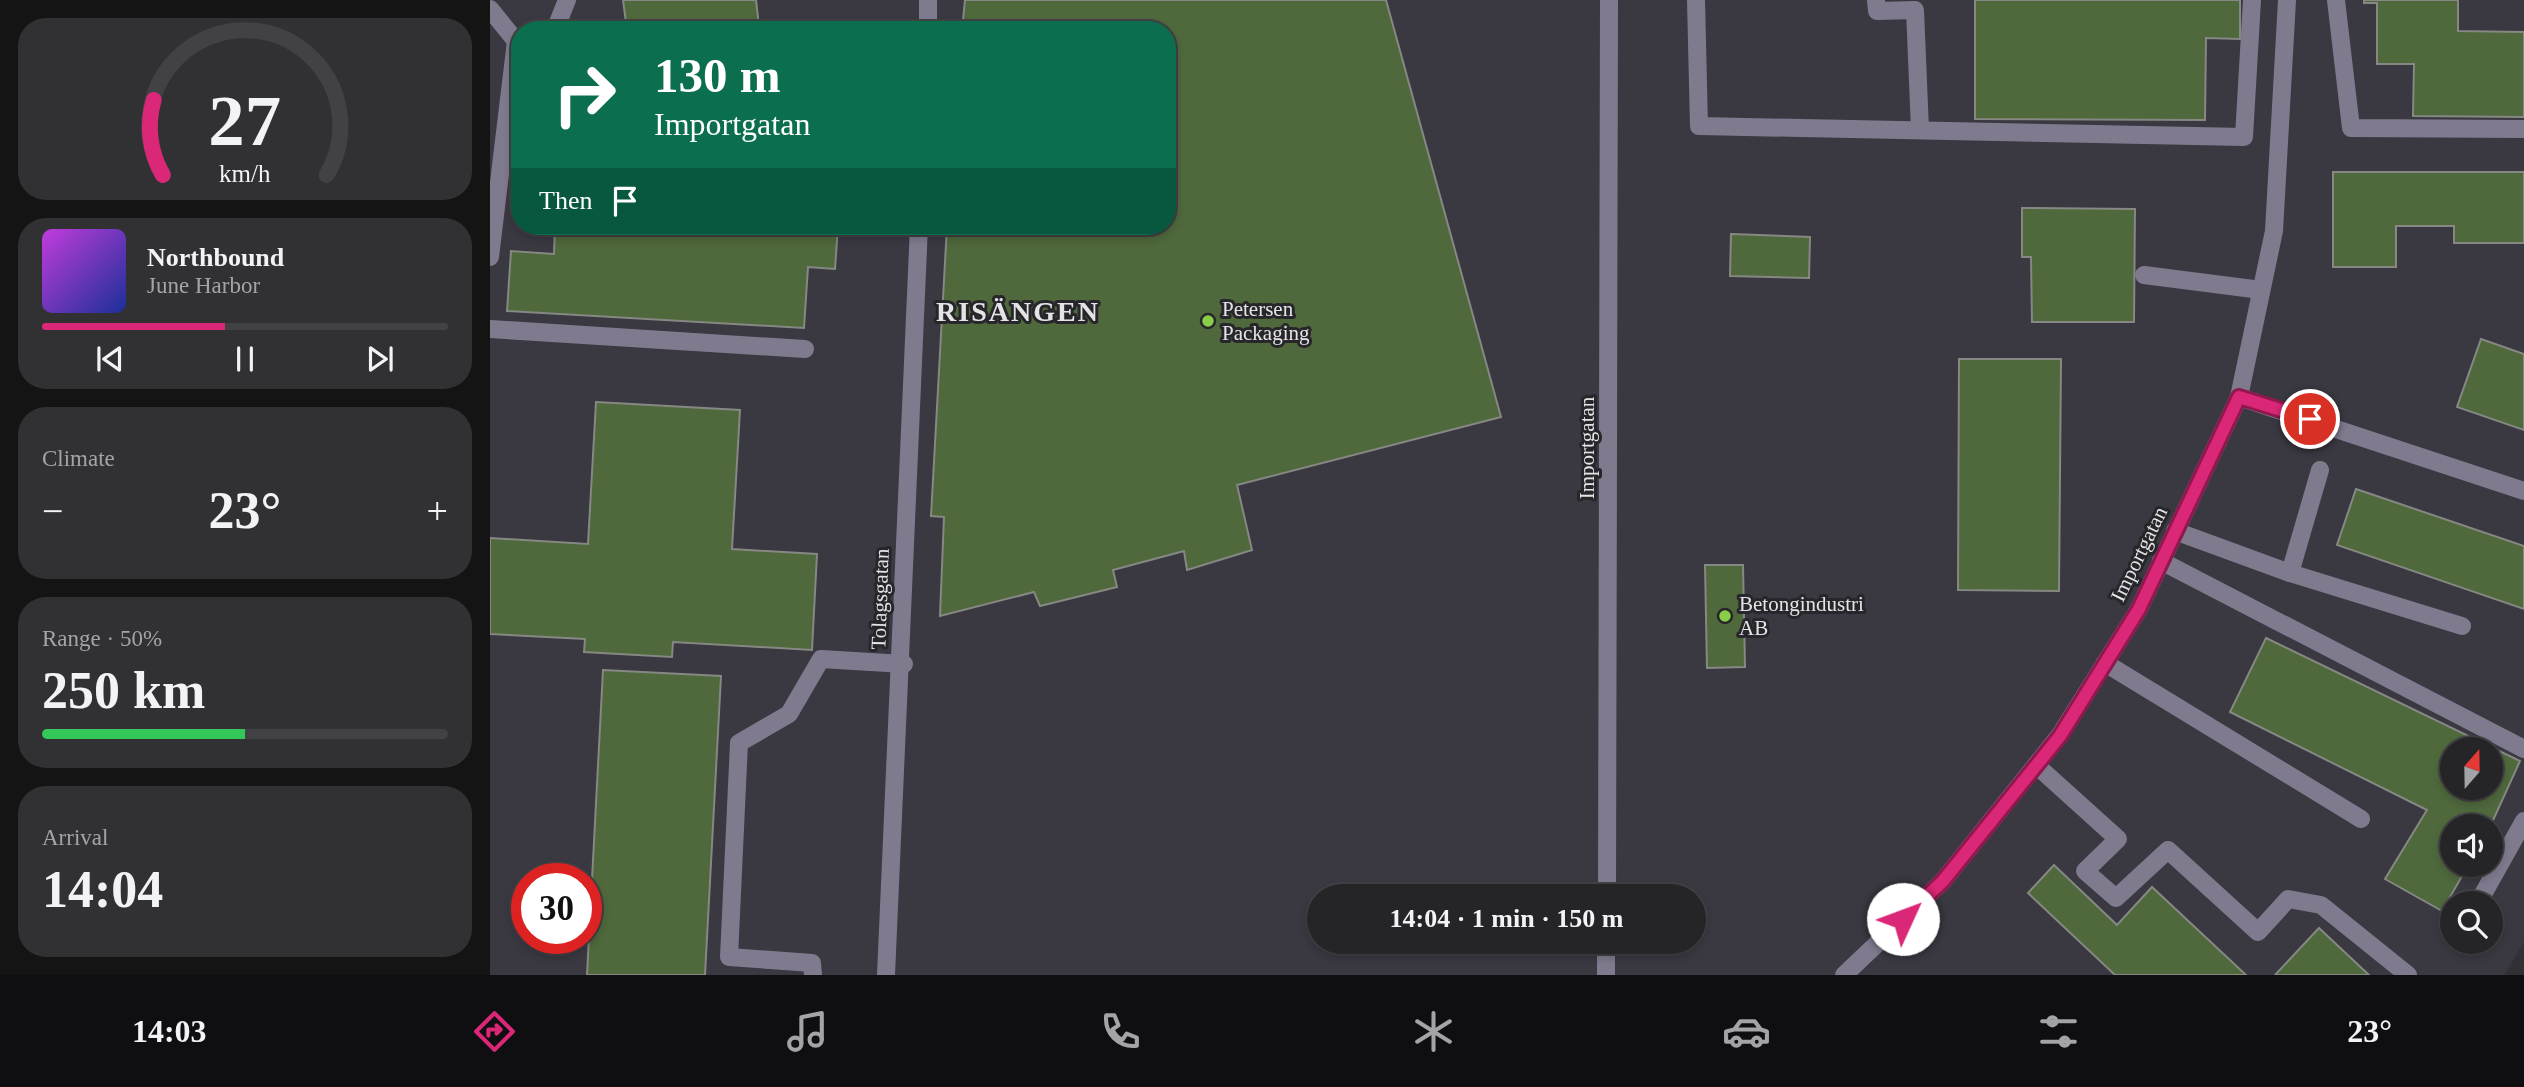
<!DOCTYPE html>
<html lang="en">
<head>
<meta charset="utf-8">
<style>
	body { margin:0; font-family:Georgia,serif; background:#313033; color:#f1f3f6; height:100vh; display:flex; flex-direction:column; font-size:26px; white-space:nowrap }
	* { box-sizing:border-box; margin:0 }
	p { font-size:23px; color:#a3a4a7 }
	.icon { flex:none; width:38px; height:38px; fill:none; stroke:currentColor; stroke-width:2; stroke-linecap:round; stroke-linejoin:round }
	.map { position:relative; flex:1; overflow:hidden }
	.details { display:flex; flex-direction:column; gap:18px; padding:18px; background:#141415; width:490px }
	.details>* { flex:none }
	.top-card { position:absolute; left:21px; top:21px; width:665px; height:214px; border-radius:28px; box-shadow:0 4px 10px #0003,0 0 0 2px #424144; background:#0b6e4f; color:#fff; overflow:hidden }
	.needle { width:46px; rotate:20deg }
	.buttons { position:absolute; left:1950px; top:737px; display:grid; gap:14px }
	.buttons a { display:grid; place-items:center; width:63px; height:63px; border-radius:50%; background:#252427; box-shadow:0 4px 10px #0003,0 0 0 2px #424144; font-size:35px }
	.speed { position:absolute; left:21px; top:863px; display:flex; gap:14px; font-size:35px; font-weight:700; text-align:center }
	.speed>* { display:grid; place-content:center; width:91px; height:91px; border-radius:50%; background:#252427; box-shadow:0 4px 10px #0003,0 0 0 2px #424144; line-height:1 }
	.speed .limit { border:10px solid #d22; background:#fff; color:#111 }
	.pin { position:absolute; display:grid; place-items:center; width:60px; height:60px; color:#fff; margin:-30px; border:4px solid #fff; border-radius:50%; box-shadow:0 2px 7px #0007 }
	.me { position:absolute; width:77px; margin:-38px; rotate:47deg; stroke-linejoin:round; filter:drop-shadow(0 0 5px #0008) }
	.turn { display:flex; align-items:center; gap:24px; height:147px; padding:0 28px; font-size:32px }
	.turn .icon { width:91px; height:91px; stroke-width:2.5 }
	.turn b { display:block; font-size:49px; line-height:60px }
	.then { display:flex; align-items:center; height:66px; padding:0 28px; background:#0003; gap:14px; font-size:26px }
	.big { font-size:52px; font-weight:700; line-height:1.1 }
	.details .tile { flex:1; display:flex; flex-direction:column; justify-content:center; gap:10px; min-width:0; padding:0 24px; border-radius:28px; background:#313033 }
	.details .dial { align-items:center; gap:0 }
	.dial svg { height:182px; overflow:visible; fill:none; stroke:#424144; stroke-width:7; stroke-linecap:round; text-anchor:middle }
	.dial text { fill:#f1f3f6; stroke:none }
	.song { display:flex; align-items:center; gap:21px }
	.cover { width:84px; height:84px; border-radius:10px; background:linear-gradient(135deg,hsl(290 70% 55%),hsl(230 70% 35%)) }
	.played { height:7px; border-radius:4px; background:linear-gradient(90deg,#db2777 45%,#424144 45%) }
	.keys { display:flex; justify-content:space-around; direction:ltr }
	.heat { display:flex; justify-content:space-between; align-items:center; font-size:38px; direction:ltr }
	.charge { height:10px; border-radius:5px; background:linear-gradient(90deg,#34c759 50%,#424144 0) }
	.trip { position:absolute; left:817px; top:884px; width:399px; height:70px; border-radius:35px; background:#252427; box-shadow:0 4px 10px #0003,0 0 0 2px #424144; font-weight:700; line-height:70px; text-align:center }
	.tab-bar { display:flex; height:112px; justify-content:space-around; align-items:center; background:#0f0e10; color:#a3a4a7 }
	.tab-bar .icon { width:49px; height:49px }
	.tab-bar .on { color:#db2777 }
	.tab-bar b { font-size:32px; color:#f1f3f6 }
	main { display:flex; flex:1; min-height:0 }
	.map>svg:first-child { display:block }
	.built { fill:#3a3841; fill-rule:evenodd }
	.building { fill:#4f683c; stroke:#858883; stroke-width:2; fill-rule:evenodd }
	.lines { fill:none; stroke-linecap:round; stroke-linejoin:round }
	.minor { stroke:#807a8f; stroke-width:18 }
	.route-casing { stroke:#8e194d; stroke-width:18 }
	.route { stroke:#db2777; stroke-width:12 }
	.poi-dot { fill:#8ace48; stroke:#27262a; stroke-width:2.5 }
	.labels { text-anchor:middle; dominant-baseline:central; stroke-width:6; stroke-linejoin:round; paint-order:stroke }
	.poi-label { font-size:21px; fill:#e4e3e6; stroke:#27262a; text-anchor:start }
	.street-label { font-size:21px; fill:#e4e3e6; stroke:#27262a }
	.district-label { font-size:28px; font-weight:bold; letter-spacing:2px; fill:#e4e3e6; stroke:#27262a }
</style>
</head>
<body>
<main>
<section class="details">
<div class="tile dial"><svg viewBox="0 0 100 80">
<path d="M14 69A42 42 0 1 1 86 69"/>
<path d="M14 69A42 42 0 0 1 10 36" stroke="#db2777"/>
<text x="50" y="56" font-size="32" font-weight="700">27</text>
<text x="50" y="72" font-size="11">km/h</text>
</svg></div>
<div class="tile">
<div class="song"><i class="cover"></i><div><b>Northbound</b><p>June Harbor</p></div></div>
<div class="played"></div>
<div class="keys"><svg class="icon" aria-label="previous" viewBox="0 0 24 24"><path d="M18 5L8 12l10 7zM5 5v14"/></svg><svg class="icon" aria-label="pause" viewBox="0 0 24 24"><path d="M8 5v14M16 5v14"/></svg><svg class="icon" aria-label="next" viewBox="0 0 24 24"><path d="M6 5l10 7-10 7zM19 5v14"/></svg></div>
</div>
<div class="tile"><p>Climate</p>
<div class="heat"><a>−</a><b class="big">23°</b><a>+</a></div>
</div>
<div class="tile"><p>Range · 50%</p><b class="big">250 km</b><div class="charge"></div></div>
<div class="tile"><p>Arrival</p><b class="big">14:04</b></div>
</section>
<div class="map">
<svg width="2034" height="975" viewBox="0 0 2034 975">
	<rect width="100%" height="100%" fill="#313034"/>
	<!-- built -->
	<path class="built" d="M0,0H2034V942L2014,975H0ZM30,30H677V226H30ZM1962,749H2000V788H1962ZM1962,826H2000V864H1962ZM37,878H96V938H37ZM830,896H1204V942H830ZM1962,903H2000V942H1962Z"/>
	<!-- building -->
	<g class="building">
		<polygon points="133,0 266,0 269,26 242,30 137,30"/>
		<polygon points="475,0 896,0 1011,417 747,485 762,550 697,570 694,551 623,570 627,587 550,606 544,592 450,616 454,517 441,516 457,226 677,226 677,30 472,30"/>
		<polygon points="1485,0 1750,0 1750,39 1716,38 1715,120 1485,119"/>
		<polygon points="1874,0 1968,0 1968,31 2034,32 2034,117 1923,116 1924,64 1887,64 1887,3 1874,3"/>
		<polygon points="1843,172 2034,172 2034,243 1964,243 1964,226 1906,226 1906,267 1843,267"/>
		<polygon points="1532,208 1645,209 1644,322 1542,322 1541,257 1532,257"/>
		<polygon points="65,226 348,226 345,269 318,267 314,328 17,311 21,251 64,254"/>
		<polygon points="1241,234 1320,237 1319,278 1240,276"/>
		<polygon points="1991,339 2034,354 2034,430 1967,407"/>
		<polygon points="1469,359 1571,359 1569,591 1468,590"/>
		<polygon points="106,402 250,410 242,549 327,554 322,650 183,642 182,657 94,652 95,639 0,634 0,538 98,544"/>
		<polygon points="1866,489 2034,546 2034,609 1847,545"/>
		<polygon points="1215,565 1253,565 1255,667 1217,668"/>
		<path d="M1776,638L2030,761L2000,827L1962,826V864H1979L1952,911L1895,879L1937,810L1740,712ZM1962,749H2000V788H1962Z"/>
		<polygon points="113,670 231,676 215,975 97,975"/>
		<polygon points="1564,865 1627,925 1662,887 1756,975 1625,975 1538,893"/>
		<polygon points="1829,928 1879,975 1785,975"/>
	</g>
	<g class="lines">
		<!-- minor -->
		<g class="minor">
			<polyline points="438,0 438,30"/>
			<polyline points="1206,0 1209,126 1754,137 1762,0"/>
			<polyline points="1386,0 1387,11 1425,10 1430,130"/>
			<polyline points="1846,0 1861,128 2034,129"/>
			<polyline points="0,9 26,41 30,40"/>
			<polyline points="65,30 77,0"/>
			<polyline points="0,257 26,41"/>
			<polyline points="1654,275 1771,290"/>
			<polyline points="0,329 315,349"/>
			<polyline points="1749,397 2034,491"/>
			<polyline points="1685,531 1800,573 1972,626"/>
			<polyline points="1671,561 2034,749"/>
			<polyline points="1800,573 1830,470"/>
			<polyline points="1615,663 1871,819"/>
			<polyline points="1546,765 1628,839 1595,871 1626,898 1678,850 1768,932 1798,899 1831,905 1918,975"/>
			<polyline points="1117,896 1119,0"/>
			<polyline points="1988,903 2034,821"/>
			<polyline points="323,975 322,963 239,957 249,743 299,714 331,659 414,664"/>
			<polyline points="396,975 429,226"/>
			<polyline points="1116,975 1116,942"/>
			<polyline points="1354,975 1453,881 1570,735 1649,609 1749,397 1784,231 1797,0"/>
		</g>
	</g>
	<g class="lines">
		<!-- route casing -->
		<g class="route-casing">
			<polyline id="route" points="1413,919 1453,881 1570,736 1649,609 1749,397 1820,419"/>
		</g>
		<!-- route -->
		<use href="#route" class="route"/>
	</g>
	<!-- markers -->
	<g class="poi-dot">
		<circle cx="718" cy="321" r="7"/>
		<circle cx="1235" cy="616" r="7"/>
	</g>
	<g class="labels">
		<!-- poi labels -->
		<g class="poi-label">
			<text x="732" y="309">Petersen<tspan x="732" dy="24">Packaging</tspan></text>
			<text x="1249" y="604">Betongindustri<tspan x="1249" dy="24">AB</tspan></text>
		</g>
		<!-- street labels -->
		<g class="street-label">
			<text transform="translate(1097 448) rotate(-90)">Importgatan</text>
			<text transform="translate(1649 554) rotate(-64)">Importgatan</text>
			<text transform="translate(390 599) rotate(-88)">Tolagsgatan</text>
		</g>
		<!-- district labels -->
		<g class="district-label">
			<text x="528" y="311">RISÄNGEN</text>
		</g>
	</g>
</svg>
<div class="buttons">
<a><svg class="needle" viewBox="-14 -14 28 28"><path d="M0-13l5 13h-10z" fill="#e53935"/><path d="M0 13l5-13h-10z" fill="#a3a4a7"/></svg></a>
<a><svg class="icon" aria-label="sound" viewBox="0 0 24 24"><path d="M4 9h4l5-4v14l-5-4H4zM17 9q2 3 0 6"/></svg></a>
<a><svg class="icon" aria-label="search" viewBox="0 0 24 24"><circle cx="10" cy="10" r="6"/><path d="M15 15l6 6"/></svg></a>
</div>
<div class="speed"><div class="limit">30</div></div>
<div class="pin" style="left:1820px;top:419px;background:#d93025"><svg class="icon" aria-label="arrive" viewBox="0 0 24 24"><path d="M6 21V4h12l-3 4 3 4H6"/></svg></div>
<svg class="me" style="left:1413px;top:919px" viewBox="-20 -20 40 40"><circle r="19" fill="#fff"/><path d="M0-13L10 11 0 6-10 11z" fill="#db2777"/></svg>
<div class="trip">14:04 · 1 min · 150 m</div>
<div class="top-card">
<div class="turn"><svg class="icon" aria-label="right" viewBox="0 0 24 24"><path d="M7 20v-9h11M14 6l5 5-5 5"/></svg><div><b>130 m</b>Importgatan</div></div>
<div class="then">Then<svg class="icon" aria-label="arrive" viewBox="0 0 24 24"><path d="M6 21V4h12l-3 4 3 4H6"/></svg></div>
</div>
</div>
</main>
<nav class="tab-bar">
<b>14:03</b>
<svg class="icon on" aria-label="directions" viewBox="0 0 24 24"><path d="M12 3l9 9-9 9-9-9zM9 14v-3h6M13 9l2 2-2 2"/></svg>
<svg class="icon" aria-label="music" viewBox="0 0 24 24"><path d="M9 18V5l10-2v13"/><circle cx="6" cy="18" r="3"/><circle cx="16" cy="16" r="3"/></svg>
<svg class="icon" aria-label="phone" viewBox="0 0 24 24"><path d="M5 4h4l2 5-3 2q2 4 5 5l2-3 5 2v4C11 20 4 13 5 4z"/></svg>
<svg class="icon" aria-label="climate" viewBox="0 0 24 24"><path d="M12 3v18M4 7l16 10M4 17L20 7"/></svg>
<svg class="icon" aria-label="car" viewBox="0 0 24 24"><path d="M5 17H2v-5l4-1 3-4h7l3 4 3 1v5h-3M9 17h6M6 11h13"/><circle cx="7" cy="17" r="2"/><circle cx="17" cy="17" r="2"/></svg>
<svg class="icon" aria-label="filters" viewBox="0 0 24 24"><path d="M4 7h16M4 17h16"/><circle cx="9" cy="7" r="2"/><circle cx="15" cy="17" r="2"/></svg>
<b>23°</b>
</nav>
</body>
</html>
